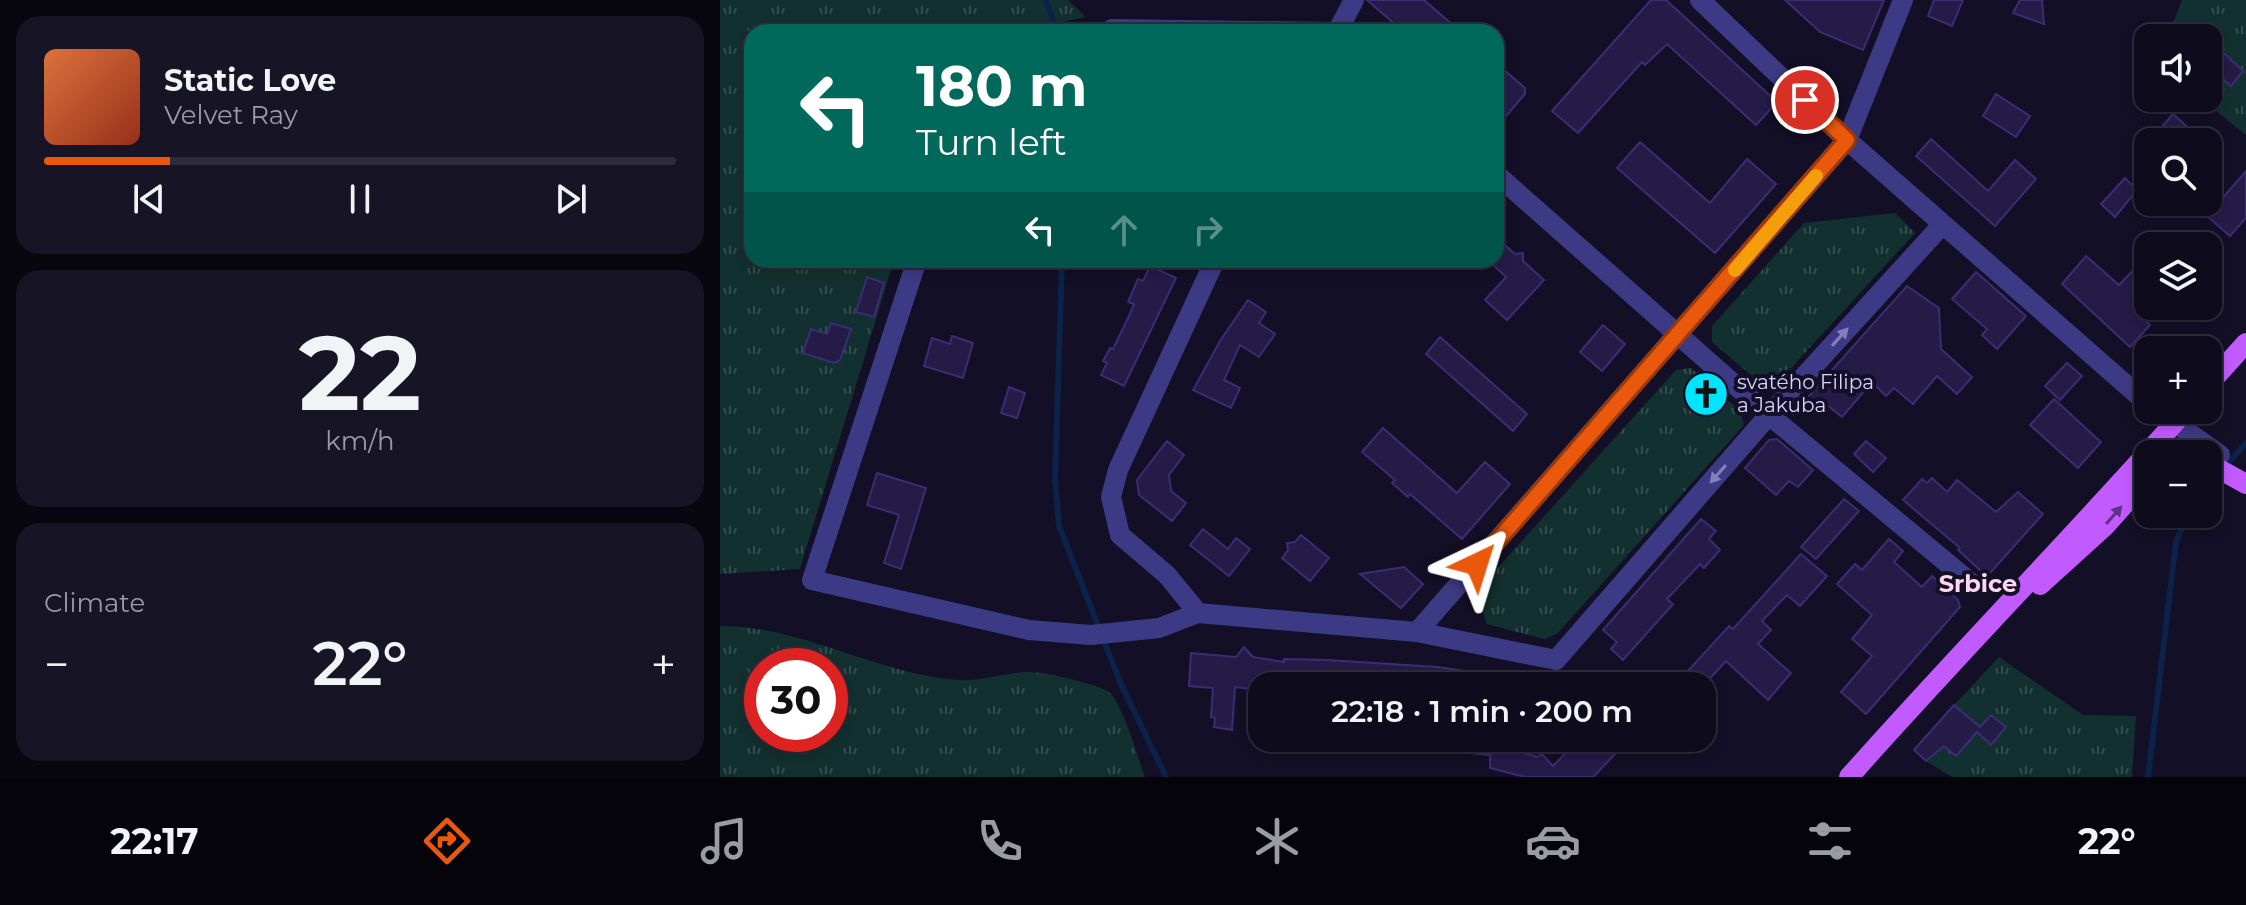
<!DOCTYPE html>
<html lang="en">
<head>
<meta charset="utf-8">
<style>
	body { margin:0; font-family:Montserrat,sans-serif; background:#171425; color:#f1f3f6; height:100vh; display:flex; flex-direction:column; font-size:30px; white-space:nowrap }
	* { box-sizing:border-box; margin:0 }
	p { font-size:26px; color:#9b9ba3 }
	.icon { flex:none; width:44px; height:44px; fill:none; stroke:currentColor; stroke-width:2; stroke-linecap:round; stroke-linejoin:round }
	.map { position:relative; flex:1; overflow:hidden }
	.details { display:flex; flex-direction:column; gap:16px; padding:16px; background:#08060f; width:720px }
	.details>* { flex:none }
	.banner { position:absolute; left:24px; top:24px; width:760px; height:244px; border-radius:24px; box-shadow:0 4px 12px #0003,0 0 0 2px #2e2b3b; background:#00695c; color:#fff; overflow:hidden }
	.buttons { position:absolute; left:1414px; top:24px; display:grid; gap:16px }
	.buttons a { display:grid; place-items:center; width:88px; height:88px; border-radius:16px; background:#0e0b1c; box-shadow:0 4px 12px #0003,0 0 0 2px #2e2b3b; font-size:40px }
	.speed { position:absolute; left:24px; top:648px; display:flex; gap:16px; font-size:40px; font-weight:700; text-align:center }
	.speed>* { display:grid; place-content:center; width:104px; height:104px; border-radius:50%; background:#0e0b1c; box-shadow:0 4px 12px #0003,0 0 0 2px #2e2b3b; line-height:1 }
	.speed .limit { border:12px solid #d22; background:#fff; color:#111 }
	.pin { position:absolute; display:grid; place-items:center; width:68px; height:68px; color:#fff; margin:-34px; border:4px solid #fff; border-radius:50%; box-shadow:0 2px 8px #0007 }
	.me { position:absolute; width:88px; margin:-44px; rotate:41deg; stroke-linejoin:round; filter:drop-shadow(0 0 6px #0008) }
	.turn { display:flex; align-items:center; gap:28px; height:168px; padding:0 40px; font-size:36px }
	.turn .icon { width:104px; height:104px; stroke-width:2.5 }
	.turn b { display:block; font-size:56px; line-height:68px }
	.lanes { display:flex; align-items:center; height:76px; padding:0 40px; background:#0003; justify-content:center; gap:40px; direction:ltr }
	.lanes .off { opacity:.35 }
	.big { font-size:60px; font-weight:600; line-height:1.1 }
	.details .tile { flex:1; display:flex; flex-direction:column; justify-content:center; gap:12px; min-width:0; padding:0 28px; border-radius:24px; background:#171425 }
	.details .dial { align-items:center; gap:0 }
	.dial b { font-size:104px; line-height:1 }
	.song { display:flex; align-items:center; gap:24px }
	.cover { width:96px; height:96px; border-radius:12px; background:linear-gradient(135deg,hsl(20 70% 55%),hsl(10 70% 35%)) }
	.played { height:8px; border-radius:4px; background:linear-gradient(90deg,#ea580c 20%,#2e2b3b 20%) }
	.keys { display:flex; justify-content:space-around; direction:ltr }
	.heat { display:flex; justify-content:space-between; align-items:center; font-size:44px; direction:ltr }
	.trip { position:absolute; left:528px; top:672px; width:468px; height:80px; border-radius:24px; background:#0e0b1c; box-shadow:0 4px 12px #0003,0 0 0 2px #2e2b3b; font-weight:600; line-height:80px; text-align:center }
	.tabs { display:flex; height:128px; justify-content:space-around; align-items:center; background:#06040b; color:#9b9ba3 }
	.tabs .icon { width:56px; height:56px }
	.tabs .current { color:#ea580c }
	.tabs b { font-size:36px; color:#f1f3f6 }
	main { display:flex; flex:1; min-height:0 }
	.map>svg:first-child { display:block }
	.grass { fill:url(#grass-tufts); fill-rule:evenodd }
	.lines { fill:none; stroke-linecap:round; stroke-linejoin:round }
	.stream { stroke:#0c2248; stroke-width:6 }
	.building { fill:#241b47; stroke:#3b2d73; stroke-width:2 }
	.street { stroke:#3d3a85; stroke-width:20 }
	.primary { stroke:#c25bff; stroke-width:20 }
	.oneway { fill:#837fbc }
	.oneway2 { fill:#623188 }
	.route-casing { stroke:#983908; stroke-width:20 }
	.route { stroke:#ea580c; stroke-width:14 }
	.slow { stroke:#f59e0b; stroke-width:14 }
	.labels { text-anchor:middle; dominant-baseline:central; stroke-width:8; stroke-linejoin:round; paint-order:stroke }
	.poi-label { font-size:20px; fill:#d9d4ff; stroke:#130f26; text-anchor:start }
	.quarter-label { font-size:24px; font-weight:bold; fill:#ffd6f0; stroke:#130f26 }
</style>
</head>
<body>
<main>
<section class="details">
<div class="tile">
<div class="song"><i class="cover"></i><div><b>Static Love</b><p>Velvet Ray</p></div></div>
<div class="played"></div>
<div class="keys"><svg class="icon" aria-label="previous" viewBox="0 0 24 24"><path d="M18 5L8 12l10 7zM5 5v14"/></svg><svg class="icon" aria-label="pause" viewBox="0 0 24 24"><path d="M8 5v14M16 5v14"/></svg><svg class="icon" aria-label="next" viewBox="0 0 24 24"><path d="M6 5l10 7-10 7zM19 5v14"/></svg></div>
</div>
<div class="tile dial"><b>22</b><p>km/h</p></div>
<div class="tile"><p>Climate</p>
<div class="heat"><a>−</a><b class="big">22°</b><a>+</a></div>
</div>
</section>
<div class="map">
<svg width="1526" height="777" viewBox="0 0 1526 777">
	<defs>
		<pattern id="grass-tufts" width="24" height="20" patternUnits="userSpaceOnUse" patternTransform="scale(2)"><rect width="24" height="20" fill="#12302f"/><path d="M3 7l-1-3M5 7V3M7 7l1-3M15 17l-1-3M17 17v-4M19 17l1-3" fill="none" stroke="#344d4e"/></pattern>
	</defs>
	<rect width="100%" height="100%" fill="#130f26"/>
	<!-- grass -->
	<g class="grass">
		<polygon points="0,0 348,0 366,17 293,32 32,32 32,260 174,260 80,569 0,574"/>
		<polygon points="1462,0 1526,0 1526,135 1480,98 1488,98 1488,38 1447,38"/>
		<polygon points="1175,213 1195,233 1061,379 1039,382 992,342 992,326 1084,223"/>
		<polygon points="971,368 1019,410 1024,425 837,634 824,639 767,624 756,592 956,370"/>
		<path d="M0,626C82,626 155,673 236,680C259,682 280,674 303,672C322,671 343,677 362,682C371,685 383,687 390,693C403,705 418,758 425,777H0ZM42,666H110V734H42Z"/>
		<polygon points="1279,657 1363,715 1416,716 1412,777 1232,777 1206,761 1193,749"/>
	</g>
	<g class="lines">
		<!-- stream -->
		<g class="stream">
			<polyline points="326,0 337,32"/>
			<polyline points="342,260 335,479 339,526 401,684 446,777"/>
			<polyline points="1488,486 1526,443"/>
			<polyline points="1428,777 1456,542 1468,514"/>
		</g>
	</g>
	<!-- building -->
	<g class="building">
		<polygon points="647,0 704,0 741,32 684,32"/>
		<polygon points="931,0 946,0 1057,102 1036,125 947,44 925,65 922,62 858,133 832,111"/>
		<polygon points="1065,0 1164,0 1143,50 1100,32"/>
		<polygon points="1214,0 1243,0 1232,26 1208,16"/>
		<polygon points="1300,0 1322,0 1324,24 1293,13"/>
		<polygon points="1488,38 1523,71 1511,86 1499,76 1488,89"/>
		<polygon points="776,63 805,88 805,94 776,128"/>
		<polygon points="1276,94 1310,116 1296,137 1263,116"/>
		<polygon points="1453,114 1484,142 1429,142"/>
		<polygon points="1211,139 1268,191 1295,160 1316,179 1275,226 1196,156"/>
		<polygon points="920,142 990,203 1027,159 1056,184 995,253 897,168"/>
		<polygon points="1526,171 1526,218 1510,236 1487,216"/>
		<polygon points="1405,178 1417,190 1395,217 1381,204"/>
		<polygon points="785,245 795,254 803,253 803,261 824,280 787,320 765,300 786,277 770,262 776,260 776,255"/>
		<polygon points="1428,255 1428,306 1437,306 1426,321 1430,325 1410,347 1342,284 1366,256 1399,285"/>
		<polygon points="430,266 456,278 404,386 381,375 387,363 383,361 390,348 393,349 409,316 414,304 408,302 418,279 423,281"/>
		<polygon points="1256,272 1306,316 1277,349 1262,335 1267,329 1232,299"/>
		<polygon points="147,277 164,283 154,317 136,312"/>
		<polygon points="1187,286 1219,308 1221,349 1252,377 1237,394 1217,376 1193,404 1174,388 1166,396 1152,382 1122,417 1107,405 1102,411 1087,398"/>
		<polygon points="528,300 546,312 539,323 555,334 539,357 520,345 504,380 520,388 511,408 473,390 500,341"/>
		<polygon points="111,323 131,329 120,360 114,363 83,353 91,329 107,334"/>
		<polygon points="883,325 905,344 882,371 860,352"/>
		<polygon points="232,336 253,343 243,378 204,366 212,338 230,344"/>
		<polygon points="720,337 807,414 793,431 706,354"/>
		<polygon points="1347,363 1362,376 1340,400 1325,386"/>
		<polygon points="988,379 1000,391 987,406 972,408 974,399 972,397"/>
		<polygon points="289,387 305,393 297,418 281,413"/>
		<polygon points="1334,399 1381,442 1358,468 1310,425"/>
		<polygon points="663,428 737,493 765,462 790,484 742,539 690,494 688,497 672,483 675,480 642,452"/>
		<polygon points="1057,439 1093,470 1078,487 1069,481 1056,495 1025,468 1049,440"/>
		<polygon points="447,441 464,455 449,475 451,491 466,503 452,521 419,495 417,480"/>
		<polygon points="1146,441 1166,458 1153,472 1134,454"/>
		<polygon points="157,473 206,488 181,569 164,563 179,515 147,505"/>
		<polygon points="1212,478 1227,492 1237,480 1276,512 1298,492 1323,514 1271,572 1262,572 1238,550 1240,548 1183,500 1202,479 1207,483"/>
		<polygon points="1124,499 1139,511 1096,559 1081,547"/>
		<polygon points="981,519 996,531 989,539 1000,550 984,568 980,564 947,599 953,604 903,660 891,649 897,642 883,630"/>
		<polygon points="483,529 508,549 516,538 530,549 509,576 470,545"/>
		<polygon points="581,535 609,558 590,581 562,558 568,550 567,543 575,542"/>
		<polygon points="1169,539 1183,551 1174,562 1202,587 1212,576 1238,600 1240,607 1146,714 1121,692 1152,656 1132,639 1152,615 1117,584 1135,564 1142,570"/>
		<polygon points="1081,554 1107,576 1080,606 1067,595 1042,621 1051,630 1038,644 1071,673 1048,700 1006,661 982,687 966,673 1009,626 1013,629"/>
		<polygon points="684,567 703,584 681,608 640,574"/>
		<polygon points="524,647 533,657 564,662 564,659 606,660 718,667 778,676 777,686 540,686 539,690 515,687 512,730 494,727 495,718 491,717 493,688 469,686 471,653 516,657"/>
		<polygon points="1234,705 1260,727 1271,715 1286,727 1271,745 1257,732 1236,756 1224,746 1206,761 1194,750"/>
		<polygon points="719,738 772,738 771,745 818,757 822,754 833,766 860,738 882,738 897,752 873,777 805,777 770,768 770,755 718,750"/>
	</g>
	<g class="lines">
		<!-- street -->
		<g class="street">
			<polyline points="980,0 1127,140 1428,404"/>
			<polyline points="1183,0 1127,140 697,632 836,660 1049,415 1222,225"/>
			<polyline points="392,29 615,32"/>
			<polyline points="617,32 634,0"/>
			<polyline points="776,174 1049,415 1250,582"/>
			<polyline points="197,260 92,580 309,630 371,635 439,628 478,613"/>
			<polyline points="495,260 398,470 391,497 400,535 447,575 478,613 697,632"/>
			<polyline points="1437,410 1500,455"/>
		</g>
		<!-- primary -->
		<g class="primary">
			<polyline points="1488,385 1526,343"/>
			<polyline points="1488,463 1526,484"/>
			<polyline points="1320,585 1385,526 1428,478"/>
			<path d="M1129,777C1239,653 1356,534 1466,410"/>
		</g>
	</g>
	<!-- one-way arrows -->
	<defs><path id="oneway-solid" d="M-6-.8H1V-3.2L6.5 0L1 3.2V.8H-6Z" transform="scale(2)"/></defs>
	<g class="oneway">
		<use href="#oneway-solid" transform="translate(1120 337) rotate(-48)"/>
		<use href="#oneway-solid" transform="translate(998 474) rotate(131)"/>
	</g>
	<use class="oneway2" href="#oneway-solid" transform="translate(1394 515) rotate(-49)"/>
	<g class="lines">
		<!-- route casing -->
		<g class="route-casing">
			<polyline id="route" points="757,564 1127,140 1085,100"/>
		</g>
		<!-- route -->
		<use href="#route" class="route"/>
		<!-- slow -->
		<polyline class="slow" points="1015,270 1096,176"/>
	</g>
	<!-- icons -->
	<defs>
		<g id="church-disc" transform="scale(2.3)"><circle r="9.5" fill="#00e5ff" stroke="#130f26"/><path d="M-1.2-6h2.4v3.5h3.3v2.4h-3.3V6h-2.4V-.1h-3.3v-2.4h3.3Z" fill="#111"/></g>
	</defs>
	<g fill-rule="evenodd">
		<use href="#church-disc" x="986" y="394"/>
	</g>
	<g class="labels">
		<!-- poi labels -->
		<g class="poi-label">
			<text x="1017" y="382">svatého Filipa<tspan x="1017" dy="23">a Jakuba</tspan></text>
		</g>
		<!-- quarter labels -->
		<g class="quarter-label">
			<text x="1258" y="583">Srbice</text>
		</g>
	</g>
</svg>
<div class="buttons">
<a><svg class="icon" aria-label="sound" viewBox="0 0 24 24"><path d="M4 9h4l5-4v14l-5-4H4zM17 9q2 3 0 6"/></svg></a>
<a><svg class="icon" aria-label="search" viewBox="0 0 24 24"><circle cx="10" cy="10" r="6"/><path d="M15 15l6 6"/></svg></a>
<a><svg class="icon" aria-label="layers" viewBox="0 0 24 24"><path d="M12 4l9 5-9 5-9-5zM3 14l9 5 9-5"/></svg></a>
<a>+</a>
<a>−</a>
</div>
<div class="speed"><div class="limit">30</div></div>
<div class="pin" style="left:1085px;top:100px;background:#d93025"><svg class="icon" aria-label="arrive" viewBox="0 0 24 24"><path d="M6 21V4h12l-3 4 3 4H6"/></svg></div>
<svg class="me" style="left:757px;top:564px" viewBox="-20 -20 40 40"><path d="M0-17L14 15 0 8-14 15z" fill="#ea580c" stroke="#fff" stroke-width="4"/></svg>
<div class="trip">22:18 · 1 min · 200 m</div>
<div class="banner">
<div class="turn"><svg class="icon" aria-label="left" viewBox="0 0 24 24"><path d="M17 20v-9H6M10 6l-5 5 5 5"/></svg><div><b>180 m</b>Turn left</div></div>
<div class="lanes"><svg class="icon" aria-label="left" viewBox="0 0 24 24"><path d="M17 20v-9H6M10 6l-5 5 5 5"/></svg><svg class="icon off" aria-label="ahead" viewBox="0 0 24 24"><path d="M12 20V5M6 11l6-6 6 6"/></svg><svg class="icon off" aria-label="right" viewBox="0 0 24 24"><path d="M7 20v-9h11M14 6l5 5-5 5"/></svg></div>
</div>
</div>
</main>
<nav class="tabs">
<b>22:17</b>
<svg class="icon current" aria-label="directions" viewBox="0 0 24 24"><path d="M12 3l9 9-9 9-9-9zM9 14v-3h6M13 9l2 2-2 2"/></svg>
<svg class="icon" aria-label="music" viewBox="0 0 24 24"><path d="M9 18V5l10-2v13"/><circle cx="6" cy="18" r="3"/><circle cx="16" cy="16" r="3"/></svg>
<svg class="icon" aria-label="phone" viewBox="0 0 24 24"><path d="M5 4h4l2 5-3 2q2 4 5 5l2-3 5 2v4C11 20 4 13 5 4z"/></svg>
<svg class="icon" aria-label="climate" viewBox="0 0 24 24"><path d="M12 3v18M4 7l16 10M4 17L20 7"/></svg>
<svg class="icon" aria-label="car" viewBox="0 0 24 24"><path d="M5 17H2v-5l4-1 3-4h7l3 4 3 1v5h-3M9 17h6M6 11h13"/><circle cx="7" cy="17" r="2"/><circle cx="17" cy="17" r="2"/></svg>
<svg class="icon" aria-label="filters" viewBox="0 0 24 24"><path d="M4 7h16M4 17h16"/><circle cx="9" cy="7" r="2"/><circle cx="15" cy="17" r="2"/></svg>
<b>22°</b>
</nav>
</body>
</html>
